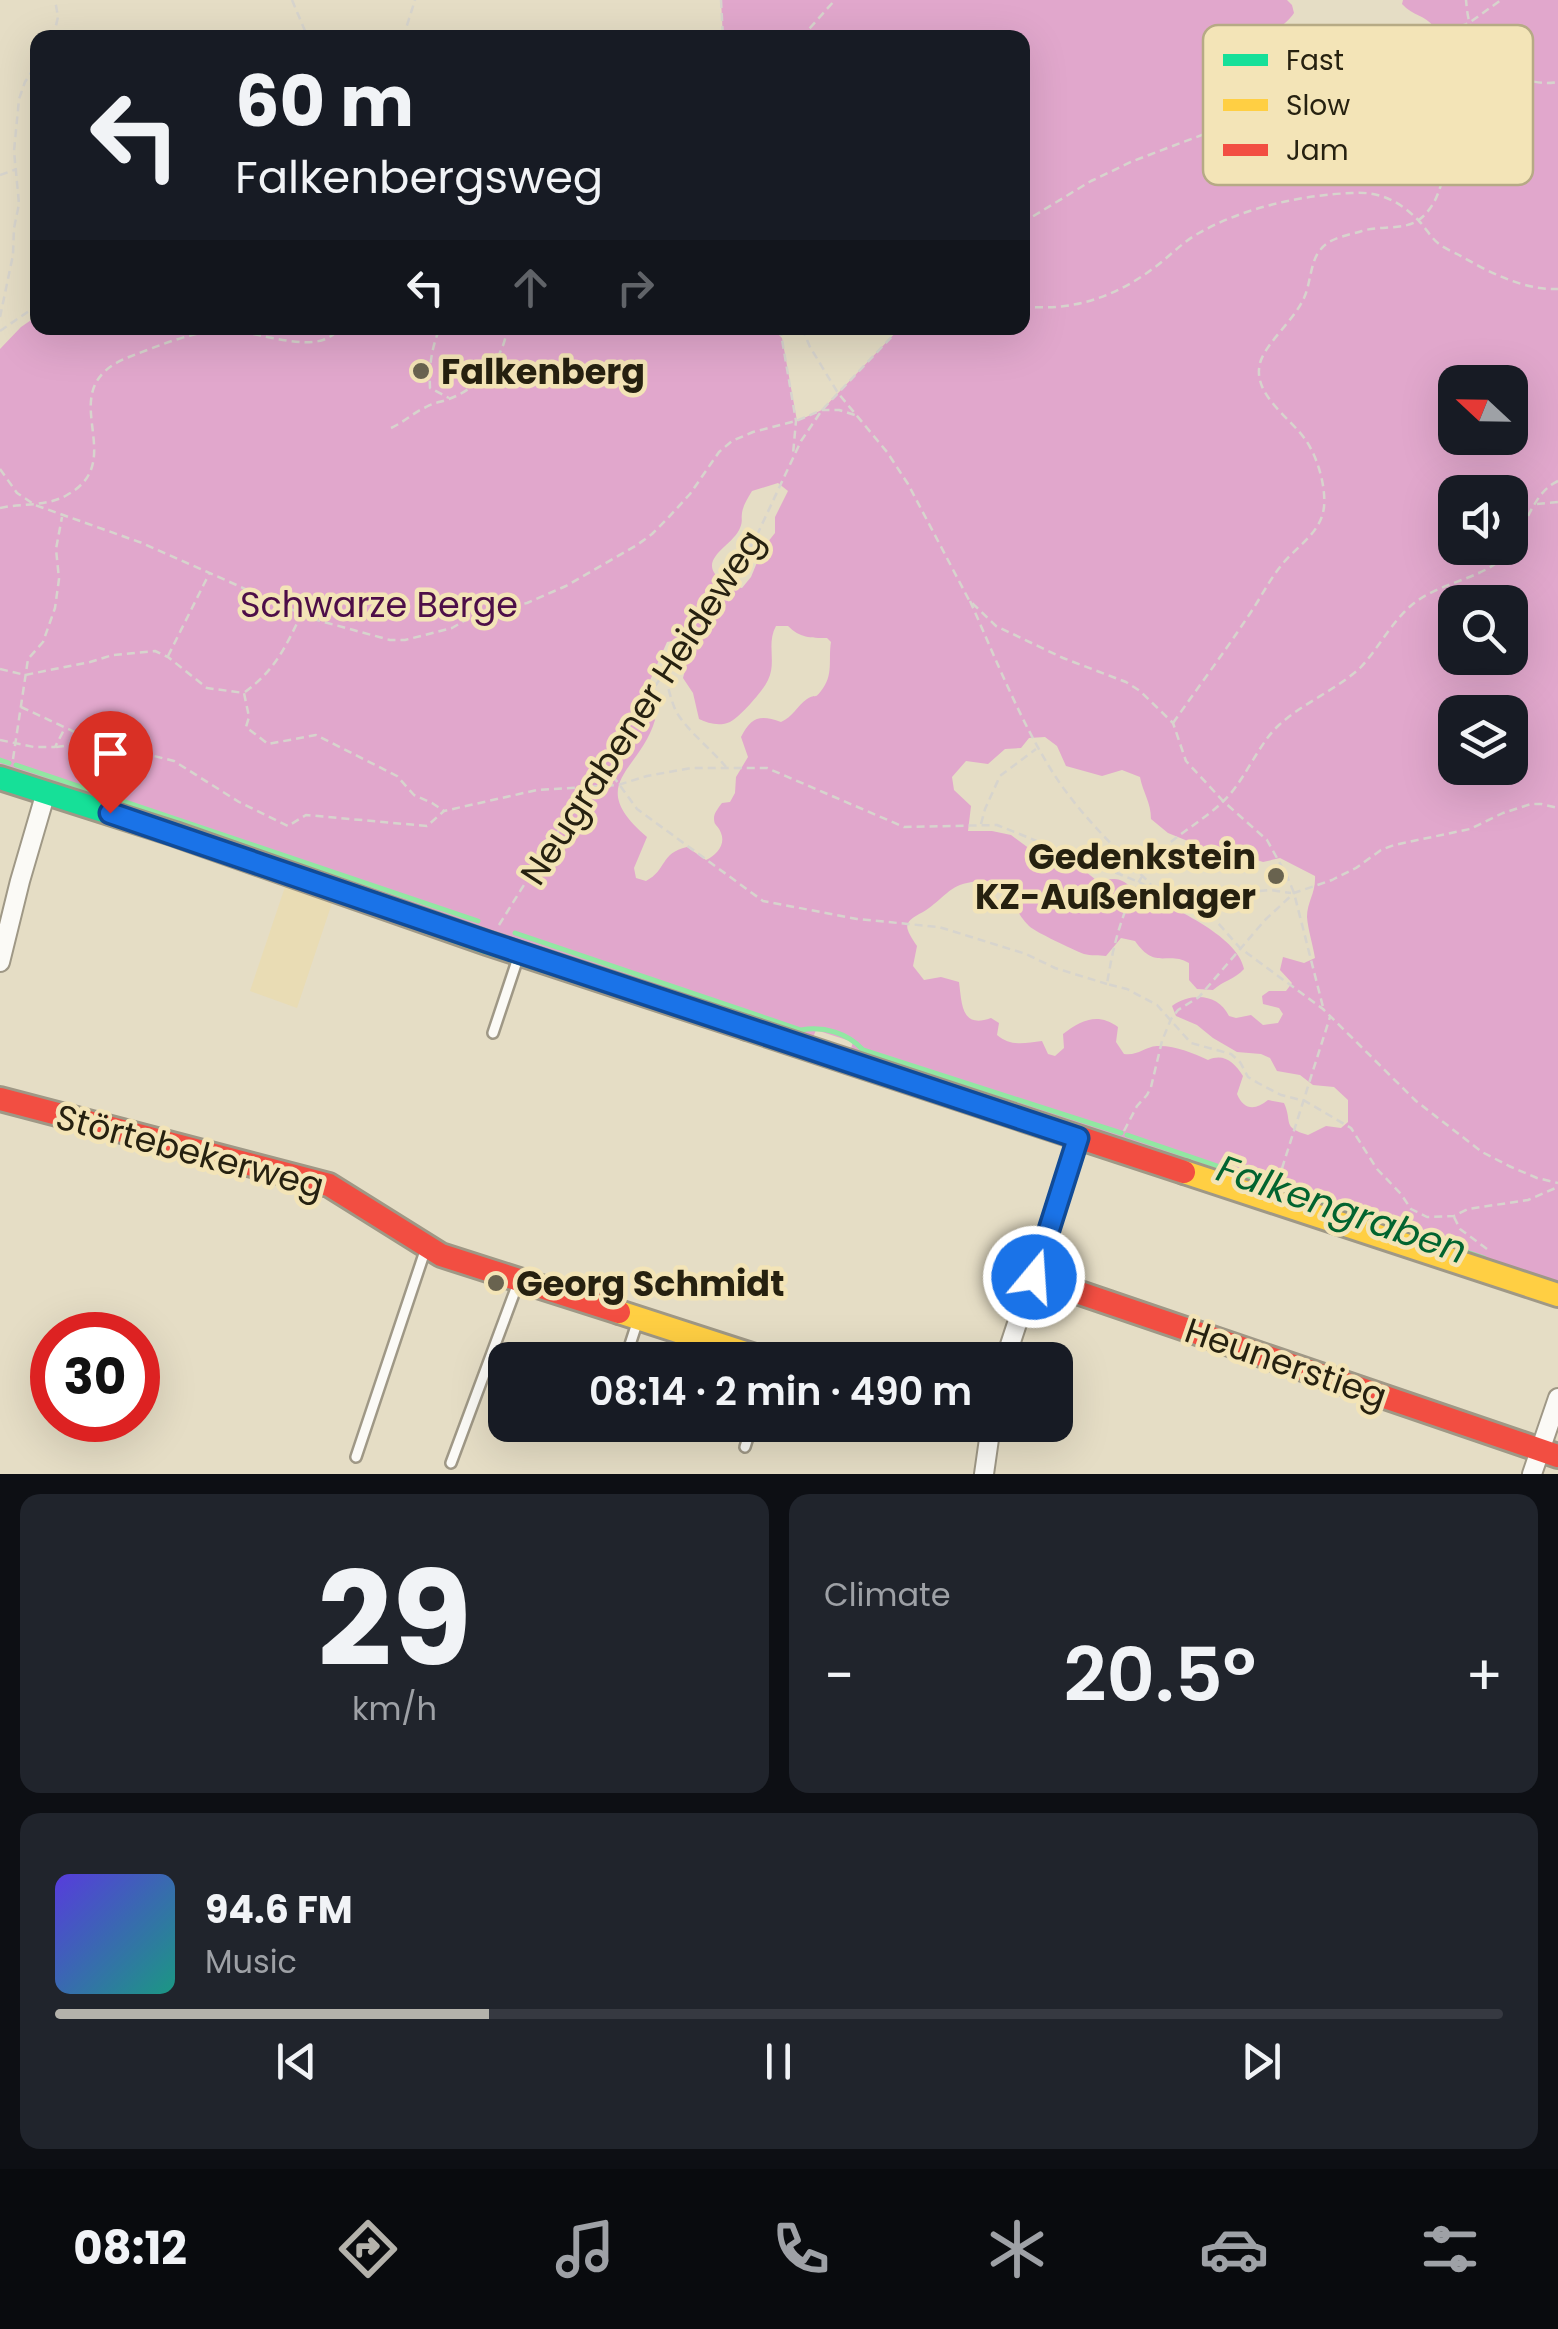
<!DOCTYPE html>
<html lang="en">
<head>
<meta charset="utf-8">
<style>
	body { margin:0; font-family:Poppins,sans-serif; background:#20242c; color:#f1f3f6; height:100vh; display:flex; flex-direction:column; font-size:38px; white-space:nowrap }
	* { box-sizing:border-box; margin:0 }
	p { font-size:32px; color:#9ea1a6 }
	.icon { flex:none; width:55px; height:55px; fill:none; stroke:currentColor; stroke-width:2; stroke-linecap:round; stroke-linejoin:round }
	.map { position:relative; height:1474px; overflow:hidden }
	.sheet { display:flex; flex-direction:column; gap:20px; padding:20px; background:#0d0f14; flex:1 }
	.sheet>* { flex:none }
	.guide { position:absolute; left:30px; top:30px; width:1000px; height:305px; border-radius:20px; box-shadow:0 10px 40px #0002; background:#171b24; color:#f1f3f6; overflow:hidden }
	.needle { width:65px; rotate:292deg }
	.tools { position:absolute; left:1438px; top:365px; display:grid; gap:20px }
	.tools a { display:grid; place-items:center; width:90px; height:90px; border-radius:20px; background:#171b24; box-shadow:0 10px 40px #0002; font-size:50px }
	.speed { position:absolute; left:30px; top:1312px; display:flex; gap:20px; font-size:50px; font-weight:700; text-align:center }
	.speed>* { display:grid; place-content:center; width:130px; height:130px; border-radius:50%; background:#171b24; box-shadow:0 10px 40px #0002; line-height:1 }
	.speed .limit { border:15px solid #d22; background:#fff; color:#111 }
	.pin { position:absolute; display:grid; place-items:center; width:85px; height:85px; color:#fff; margin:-102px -42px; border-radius:50% 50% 50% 0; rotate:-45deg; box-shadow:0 0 10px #0007 }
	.pin .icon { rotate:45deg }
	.me { position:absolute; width:110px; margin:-55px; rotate:18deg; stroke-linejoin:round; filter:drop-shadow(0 0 8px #0008) }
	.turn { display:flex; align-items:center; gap:35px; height:210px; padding:0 40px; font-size:45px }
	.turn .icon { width:130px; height:130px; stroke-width:2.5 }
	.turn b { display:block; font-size:70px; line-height:85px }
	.lanes { display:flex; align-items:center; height:95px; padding:0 40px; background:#0003; justify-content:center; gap:50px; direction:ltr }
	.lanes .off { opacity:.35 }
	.big { font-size:75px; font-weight:600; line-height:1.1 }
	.sheet .tile { flex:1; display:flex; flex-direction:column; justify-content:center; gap:15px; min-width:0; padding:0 35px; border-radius:20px; background:#20242c }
	.sheet .dial { align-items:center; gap:0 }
	.dial b { font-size:130px; line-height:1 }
	.song { display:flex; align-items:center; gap:30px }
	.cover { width:120px; height:120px; border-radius:15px; background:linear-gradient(135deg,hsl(250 70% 55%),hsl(170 70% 35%)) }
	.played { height:10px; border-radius:5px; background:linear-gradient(90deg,#b4b2ab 30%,#363941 30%) }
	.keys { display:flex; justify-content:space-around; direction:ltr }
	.heat { display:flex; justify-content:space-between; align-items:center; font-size:55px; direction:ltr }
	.sheet .tiles { flex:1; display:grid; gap:20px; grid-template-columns:1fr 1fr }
	.tile:last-child { grid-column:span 2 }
	.trip { position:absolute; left:488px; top:1342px; width:585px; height:100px; border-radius:20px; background:#171b24; box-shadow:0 10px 40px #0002; font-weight:600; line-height:100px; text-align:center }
	.tab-bar { display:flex; height:160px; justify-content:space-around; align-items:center; background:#090b0e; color:#9ea1a6 }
	.tab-bar .icon { width:70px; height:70px }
	.tab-bar .selected { color:#b4b2ab }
	.tab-bar b { font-size:45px; color:#f1f3f6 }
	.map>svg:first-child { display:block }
	.built { fill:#e9dcb4 }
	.forest { fill:#e1a7cc; fill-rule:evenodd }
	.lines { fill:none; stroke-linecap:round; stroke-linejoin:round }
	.stream { stroke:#92e7a3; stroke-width:5 }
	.lane-casing { stroke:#9f9886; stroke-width:14 }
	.street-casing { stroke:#9f9886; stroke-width:22 }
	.fast-casing { stroke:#9f9886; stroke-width:28 }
	.slow-casing { stroke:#9f9886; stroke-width:28 }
	.jam-casing { stroke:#9f9886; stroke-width:28 }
	.path { stroke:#d7d4cd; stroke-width:2.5; stroke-dasharray:8 5; stroke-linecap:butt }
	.lane { stroke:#fbfaf6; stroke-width:9 }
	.street { stroke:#fbfaf6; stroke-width:18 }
	.fast { stroke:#16e098; stroke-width:22 }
	.slow { stroke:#ffcf43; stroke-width:22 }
	.jam { stroke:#f24e42; stroke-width:22 }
	.route-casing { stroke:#114b97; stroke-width:25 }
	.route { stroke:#1a73e8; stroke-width:18 }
	.poi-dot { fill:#69634f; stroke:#f3e4b7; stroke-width:4 }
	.labels { text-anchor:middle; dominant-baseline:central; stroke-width:9; stroke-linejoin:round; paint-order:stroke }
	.poi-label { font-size:35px; font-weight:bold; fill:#262110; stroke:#f3e4b7; text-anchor:start }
	.park-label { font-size:35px; fill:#4d0e48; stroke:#f3e4b7 }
	.street-label { font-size:35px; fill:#262110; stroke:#f3e4b7 }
	.water-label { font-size:38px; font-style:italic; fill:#02642f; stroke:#f3e4b7 }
	.key { fill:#f3e4b7; stroke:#b6aa85; stroke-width:2.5 }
	.key-label { font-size:28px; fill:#262110 }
</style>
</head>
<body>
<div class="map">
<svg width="1558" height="1474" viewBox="0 0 1558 1474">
	<rect width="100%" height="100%" fill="#e5ddc5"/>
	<!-- built -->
	<polygon class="built" points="287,881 334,897 297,1008 250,991"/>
	<!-- forest -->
	<path class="forest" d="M721,0H1287L1292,5L1294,13C1281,32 1268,27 1266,56L1291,80L1298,96L1307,100L1343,88L1364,93L1376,89C1382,77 1386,67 1396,60C1414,46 1427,52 1434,27C1425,15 1413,16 1402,4L1403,0H1558V1290L849,1055L853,1042L816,1030L811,1042L0,768V349L21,327L37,316L38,328H772L782,338L797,421L822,410L900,328H1022V38L723,37ZM1455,382H1510V438H1455ZM778,483L788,491L775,517V533L763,548L751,577L742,588C733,587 728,585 720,579C696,559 733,546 740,528C743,520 741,521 742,513C743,505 748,498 752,491ZM1455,492H1510V548H1455ZM1455,602H1510V658H1455ZM776,626H788C800,638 810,638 827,638L831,642C828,660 834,675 821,691C814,700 817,693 807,699C797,706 793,717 781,722C760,714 751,717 741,737L748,757L736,777L735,793L730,802L722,803C719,807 714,813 714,818C714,827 718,824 721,833C726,845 716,855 706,860L687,847C660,853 667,870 646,881L636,878L634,868L647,837C584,783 640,772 655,720L647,705L644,694L667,642L677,640L689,654L683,678L693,693L699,719C708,723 719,727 730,722C740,717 763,691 768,680C777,662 766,644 776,626ZM1455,712H1510V768H1455ZM1045,737L1057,746L1066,766L1102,776L1122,770L1140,777C1143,793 1151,802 1151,819L1168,833L1205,848L1230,851L1263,862L1280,858L1315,876C1316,893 1307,902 1307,917C1308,930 1313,945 1315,958L1304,963L1283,957L1280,970L1292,983L1286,991H1269L1262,996L1263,1004L1279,1008L1283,1014L1278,1023L1263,1025L1251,1015L1236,1018L1229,1016C1218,994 1192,992 1172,1006L1176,1016L1197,1025L1213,1038L1237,1052L1261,1054L1270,1058L1277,1071L1300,1075L1313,1085L1334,1087L1348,1100V1122L1341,1128L1326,1126L1308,1135C1281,1127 1293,1123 1284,1103L1268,1100C1256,1110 1244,1111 1237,1094L1243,1076C1234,1062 1224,1053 1208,1060C1193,1053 1174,1045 1157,1046C1144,1047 1138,1056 1124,1054L1116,1042L1118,1027C1098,1012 1081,1020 1063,1034L1064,1048L1055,1056L1048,1054L1042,1041C1025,1043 1011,1047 997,1035L999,1023L991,1018C961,1029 962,1004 959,982L941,977L924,980L913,966L917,946C904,926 902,923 923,912C939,903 949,886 967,883C1016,873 1005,903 1029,926C1037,933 1072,949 1084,954C1091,956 1099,955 1106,956L1121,938L1135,941C1156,971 1167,950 1189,963V980L1197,989L1213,990C1223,981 1235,979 1244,969C1238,935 1169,906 1140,892C1133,889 1126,882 1120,880C1114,878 1103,880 1096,880L1070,859H1049L1030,849L1011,835L992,831H968L971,806L954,790L952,777L966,761L988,764L1005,749L1021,748L1029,738Z"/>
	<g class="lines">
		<!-- stream -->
		<g class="stream">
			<polyline points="0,760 9,763"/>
			<polyline points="16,765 478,921"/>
			<path d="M515,933L801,1030C824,1026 848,1033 863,1050L1121,1133"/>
			<polyline points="1127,1135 1484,1258"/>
		</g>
		<!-- lane casing -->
		<g class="lane-casing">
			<g id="lane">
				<polyline points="493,1033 519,955"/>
				<polyline points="625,1360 638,1320"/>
				<polyline points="745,1447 752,1425"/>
				<polyline points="356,1457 426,1248"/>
				<polyline points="451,1463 518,1283"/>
			</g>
		</g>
		<!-- street casing -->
		<g class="street-casing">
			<g id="street">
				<polyline points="0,962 20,881 46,792"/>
				<polyline points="1005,1360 1078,1138"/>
				<polyline points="984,1474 991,1425"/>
				<polyline points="1532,1474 1558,1398"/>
			</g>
		</g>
		<!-- fast casing -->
		<g class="fast-casing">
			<polyline id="fast" points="0,778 175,834 487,943 747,1028"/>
		</g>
		<!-- slow casing -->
		<g class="slow-casing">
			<g id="slow">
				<polyline points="1184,1172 1558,1295"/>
				<polyline points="619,1312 767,1360"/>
			</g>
		</g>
		<!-- jam casing -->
		<g class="jam-casing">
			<g id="jam">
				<polyline points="747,1028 1184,1172"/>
				<polyline points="0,1099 329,1185 441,1255 619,1312"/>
				<polyline points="1033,1277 1558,1456"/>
			</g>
		</g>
		<!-- path -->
		<g class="path">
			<polyline points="292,0 308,38"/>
			<polyline points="721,0 723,38"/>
			<polyline points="53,38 58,17 55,0"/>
			<polyline points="403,38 415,0"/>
			<polyline points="801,38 835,0"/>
			<path d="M1498,67C1518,77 1535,86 1558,82"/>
			<polyline points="0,175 17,169"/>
			<polyline points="1022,223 1091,181 1133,161 1239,121 1357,66 1469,23 1501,0"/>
			<path d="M1022,306C1069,312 1113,298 1151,270C1167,259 1181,243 1199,233C1243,208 1301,195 1352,193C1379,191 1400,201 1419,221C1426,228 1431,238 1439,244C1444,248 1453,252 1459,255C1489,272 1522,290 1558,289"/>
			<polyline points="0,317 13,255 14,228 19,204 14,151 19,99 25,82 38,62"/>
			<polyline points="780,328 796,421 793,454"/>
			<polyline points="802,328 810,347 838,393 887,452 908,484 969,600 996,626 1063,658 1126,682 1140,691 1173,723 1186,761 1223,801 1267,840 1287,876 1294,893 1323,1007"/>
			<path d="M439,330C431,350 429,368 430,388L449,398"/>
			<polyline points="0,331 29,311 38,307"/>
			<path d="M391,428C404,422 413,413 426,407C433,403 441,402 449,399C479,388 504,359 507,328"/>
			<polyline points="0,469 17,493 35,505 142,543 313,619 390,640 405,640 452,628 471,617 527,603 566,586 637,545 652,534 668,518 690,494 719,452 732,441 753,432 796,421 822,410 839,410 858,416"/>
			<path d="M1558,481C1527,495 1525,543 1495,564C1470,581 1438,584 1413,604C1392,621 1379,648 1360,668C1336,690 1303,703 1279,725C1261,741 1247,774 1231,793C1214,813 1192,825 1172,841C1131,876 1115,932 1107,984L1127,989L1157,1005L1191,1043L1231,1054L1240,1062L1248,1077L1258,1083L1281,1095L1305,1101L1351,1128L1377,1169L1401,1194L1411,1209L1427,1217L1454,1216L1468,1209L1528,1200L1558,1187"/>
			<polyline points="1537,504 1558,502"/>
			<path d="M0,508C22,503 46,507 67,495C133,459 47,389 129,357C158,346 193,331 224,330C258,330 319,359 339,328"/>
			<path d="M970,601C995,657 1018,716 1050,768C1078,814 1119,851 1156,890"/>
			<polyline points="168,656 209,574"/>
			<polyline points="0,669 25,675 90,662 113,655 155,651 168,657 207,688 244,693 249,717 246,727 268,744 316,735 397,776 414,795 432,803 444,811"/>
			<path d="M664,677C670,689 671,705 679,716C692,735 711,749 726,767"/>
			<path d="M245,692C275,670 285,648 301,615"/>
			<polyline points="21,707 94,741 174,761 239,802 288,826 306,815 427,826 444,811 537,790 618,785 647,776 691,768 767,768 904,827 997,825 1139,882 1174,900 1199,907 1211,915 1240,948 1323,1009 1416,1101 1482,1152 1509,1166 1537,1178 1558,1183"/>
			<path d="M1173,723C1199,686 1226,650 1251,612C1261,597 1269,581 1280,567C1295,547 1321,534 1324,507C1326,487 1318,459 1307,442C1292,418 1249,394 1261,360C1269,340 1294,320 1304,298C1311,283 1310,261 1321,249C1329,238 1349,235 1362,231C1380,225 1405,231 1420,219C1449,196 1442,152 1458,122C1469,102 1485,84 1498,67C1494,46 1483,48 1474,33C1468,23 1467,11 1466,0"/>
			<polyline points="0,740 34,747 55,747 65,728"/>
			<polyline points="56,747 93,742"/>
			<polyline points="13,759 28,659 43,642 55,608 59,579 56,549 62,517"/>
			<polyline points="605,765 637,809 763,901 857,919 939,927 1026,954 1055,968 1107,984"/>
			<polyline points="981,824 985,809 1000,776 1036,749"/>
			<polyline points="1200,908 1231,910 1260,891 1270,890 1291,893"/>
			<polyline points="499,925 547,848 662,676 689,627 738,569 757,535 801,441 822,410 900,328"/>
			<polyline points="1124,1131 1137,1106 1147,1095 1151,1087 1162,1041 1171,1019 1178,1010 1199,997 1265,920 1294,893 1332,880 1356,868 1381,850 1394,845 1470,829 1503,813 1531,804 1541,804 1558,808"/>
			<polyline points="1278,1181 1330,1017"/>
			<polyline points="1454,1217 1460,1229 1487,1249"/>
		</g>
		<!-- lane -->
		<use href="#lane" class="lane"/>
		<!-- street -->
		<use href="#street" class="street"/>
		<!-- fast -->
		<use href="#fast" class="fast"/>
		<!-- slow -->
		<use href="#slow" class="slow"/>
		<!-- jam -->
		<use href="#jam" class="jam"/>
	</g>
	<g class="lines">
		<!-- route casing -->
		<g class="route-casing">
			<polyline id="route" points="110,813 488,942 1078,1138 1034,1277"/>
		</g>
		<!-- route -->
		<use href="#route" class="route"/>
	</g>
	<!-- markers -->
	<g class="poi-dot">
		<circle cx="421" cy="371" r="10"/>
		<circle cx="1276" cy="876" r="10"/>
		<circle cx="496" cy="1283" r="10"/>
	</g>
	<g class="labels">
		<!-- poi labels -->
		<g class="poi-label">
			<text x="441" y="371">Falkenberg</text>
			<text x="1256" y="856" text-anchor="end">Gedenkstein<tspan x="1256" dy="40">KZ-Außenlager</tspan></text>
			<text x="516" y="1283">Georg Schmidt</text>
		</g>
		<!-- park labels -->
		<g class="park-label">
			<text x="379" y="604">Schwarze Berge</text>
		</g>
		<!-- street labels -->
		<g class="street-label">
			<text transform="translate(642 707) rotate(-57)">Neugrabener Heideweg</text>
			<text transform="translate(190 1151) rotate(15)">Störtebekerweg</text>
			<text transform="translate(1286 1363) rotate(19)">Heunerstieg</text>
		</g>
		<!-- water labels -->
		<g class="water-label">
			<text transform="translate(1342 1209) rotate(19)">Falkengraben</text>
		</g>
	</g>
	<!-- legend -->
	<rect x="1203" y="25" width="330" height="160" rx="15" class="key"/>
	<rect x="1223" y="54" width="45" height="12" fill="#16e098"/>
	<rect x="1223" y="99" width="45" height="12" fill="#ffcf43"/>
	<rect x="1223" y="144" width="45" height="12" fill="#f24e42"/>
	<g class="key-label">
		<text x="1286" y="70">Fast</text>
		<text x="1286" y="115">Slow</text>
		<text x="1286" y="160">Jam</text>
	</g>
</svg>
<div class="tools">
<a><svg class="needle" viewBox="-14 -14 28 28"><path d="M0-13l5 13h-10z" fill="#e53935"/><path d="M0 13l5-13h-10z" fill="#9ea1a6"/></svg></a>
<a><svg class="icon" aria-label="sound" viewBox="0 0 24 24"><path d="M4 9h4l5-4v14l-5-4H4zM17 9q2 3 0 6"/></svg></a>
<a><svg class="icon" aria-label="search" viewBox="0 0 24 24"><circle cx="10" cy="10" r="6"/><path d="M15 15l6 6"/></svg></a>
<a><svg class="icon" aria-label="layers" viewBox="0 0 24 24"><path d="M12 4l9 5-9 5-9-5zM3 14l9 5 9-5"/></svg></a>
</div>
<div class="speed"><div class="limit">30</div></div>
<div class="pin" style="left:110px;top:813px;background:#d93025"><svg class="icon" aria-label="arrive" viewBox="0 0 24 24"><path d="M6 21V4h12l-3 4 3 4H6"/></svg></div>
<svg class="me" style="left:1034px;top:1277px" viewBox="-20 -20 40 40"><circle r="17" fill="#1a73e8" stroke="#fff" stroke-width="3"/><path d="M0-11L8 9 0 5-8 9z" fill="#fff"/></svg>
<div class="trip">08:14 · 2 min · 490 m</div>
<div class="guide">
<div class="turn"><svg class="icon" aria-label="left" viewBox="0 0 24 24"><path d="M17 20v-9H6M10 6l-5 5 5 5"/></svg><div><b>60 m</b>Falkenbergsweg</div></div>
<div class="lanes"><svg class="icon" aria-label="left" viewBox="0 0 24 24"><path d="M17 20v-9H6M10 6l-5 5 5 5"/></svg><svg class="icon off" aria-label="ahead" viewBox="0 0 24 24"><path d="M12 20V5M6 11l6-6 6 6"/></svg><svg class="icon off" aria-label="right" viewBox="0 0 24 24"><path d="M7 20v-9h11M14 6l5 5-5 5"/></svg></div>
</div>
</div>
<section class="sheet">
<div class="tiles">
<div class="tile dial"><b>29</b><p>km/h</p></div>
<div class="tile"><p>Climate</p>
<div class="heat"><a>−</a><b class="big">20.5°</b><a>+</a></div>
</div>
<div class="tile">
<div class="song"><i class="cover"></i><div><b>94.6 FM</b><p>Music</p></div></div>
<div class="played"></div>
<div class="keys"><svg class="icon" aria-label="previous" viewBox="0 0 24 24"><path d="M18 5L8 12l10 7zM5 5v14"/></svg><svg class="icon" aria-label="pause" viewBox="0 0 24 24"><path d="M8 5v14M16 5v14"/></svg><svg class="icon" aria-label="next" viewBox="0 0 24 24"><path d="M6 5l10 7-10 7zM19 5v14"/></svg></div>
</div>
</div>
</section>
<nav class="tab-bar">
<b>08:12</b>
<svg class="icon selected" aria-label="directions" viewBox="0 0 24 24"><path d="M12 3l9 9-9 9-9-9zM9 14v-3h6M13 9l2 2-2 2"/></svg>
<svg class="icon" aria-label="music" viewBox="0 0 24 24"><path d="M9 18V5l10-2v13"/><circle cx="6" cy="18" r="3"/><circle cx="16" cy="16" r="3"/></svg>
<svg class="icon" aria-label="phone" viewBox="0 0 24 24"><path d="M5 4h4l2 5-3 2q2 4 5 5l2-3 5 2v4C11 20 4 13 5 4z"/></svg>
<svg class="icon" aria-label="climate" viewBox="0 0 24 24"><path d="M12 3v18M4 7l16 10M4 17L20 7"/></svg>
<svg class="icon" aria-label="car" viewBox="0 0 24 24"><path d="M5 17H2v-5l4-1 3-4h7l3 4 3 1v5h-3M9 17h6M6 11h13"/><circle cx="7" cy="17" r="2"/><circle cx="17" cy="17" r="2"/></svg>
<svg class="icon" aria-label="filters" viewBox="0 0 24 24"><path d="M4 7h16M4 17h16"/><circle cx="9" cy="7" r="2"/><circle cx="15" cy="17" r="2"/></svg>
</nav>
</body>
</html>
